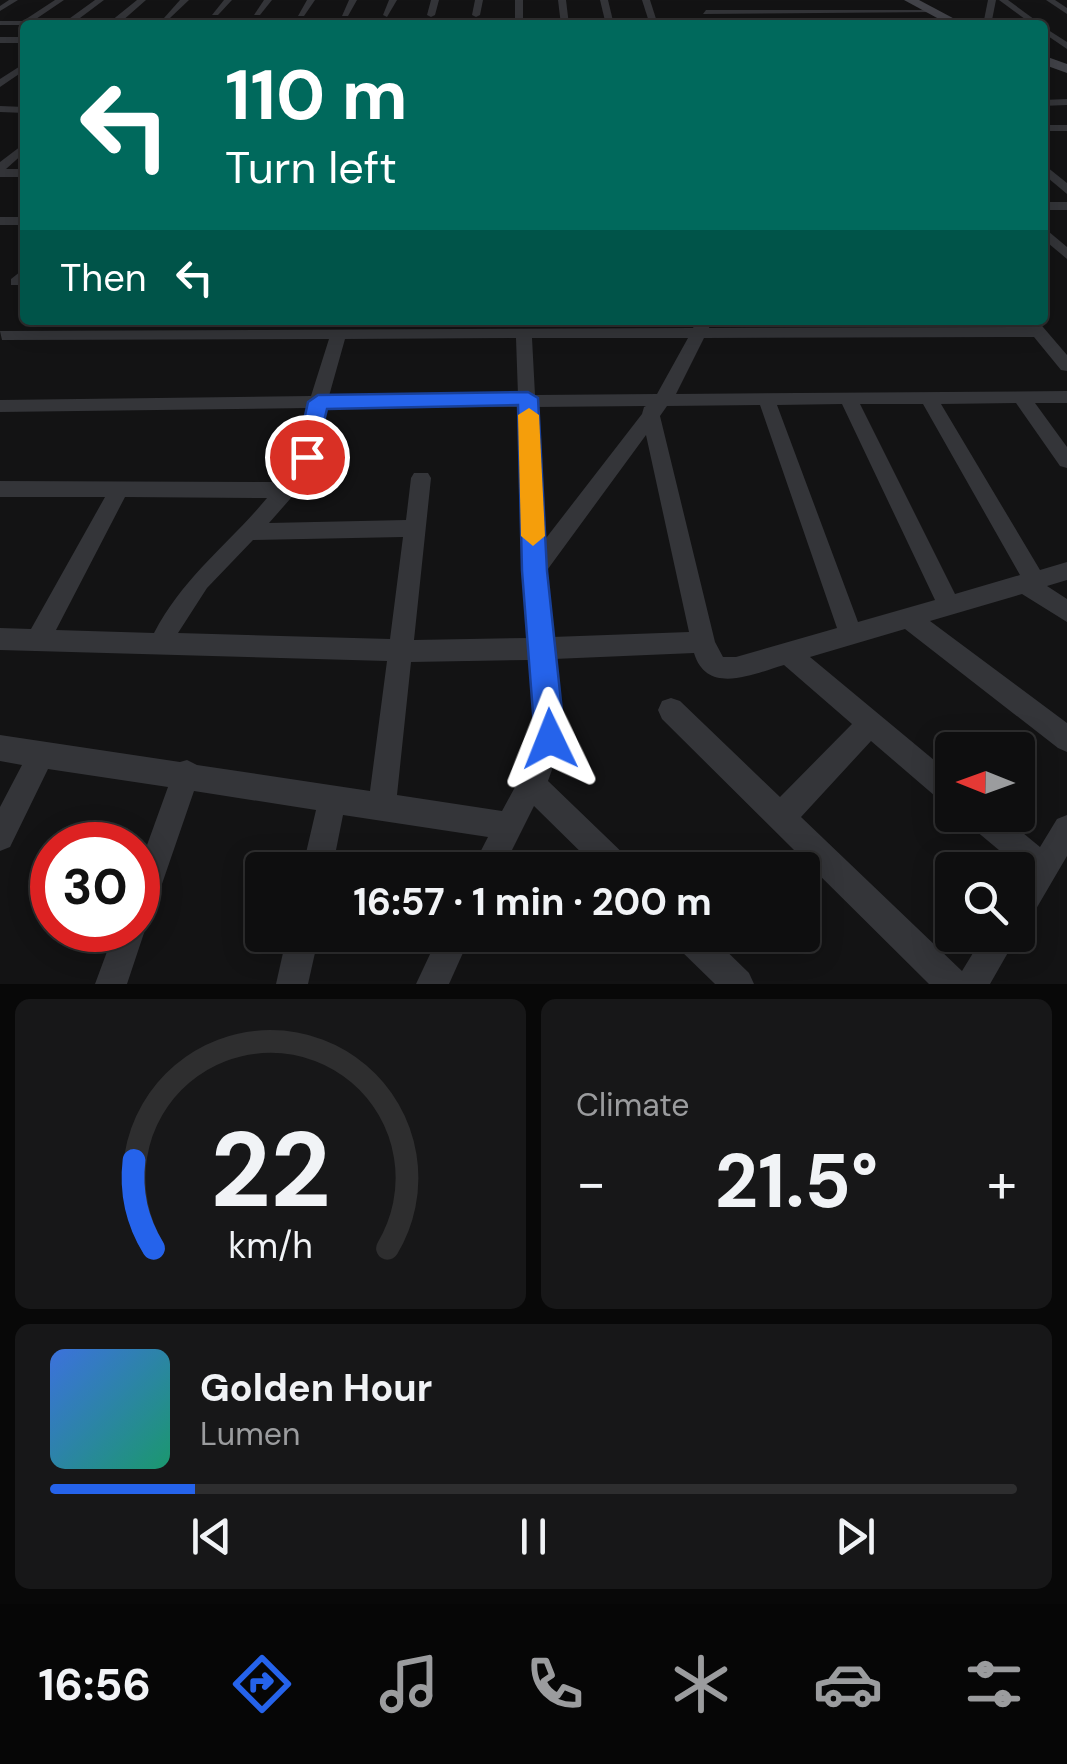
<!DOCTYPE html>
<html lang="en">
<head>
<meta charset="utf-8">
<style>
	body { margin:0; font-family:"DM Sans",sans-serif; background:#171718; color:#f1f3f6; height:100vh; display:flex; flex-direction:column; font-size:38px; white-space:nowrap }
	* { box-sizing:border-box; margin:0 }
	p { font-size:32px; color:#9b9c9e }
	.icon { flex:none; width:55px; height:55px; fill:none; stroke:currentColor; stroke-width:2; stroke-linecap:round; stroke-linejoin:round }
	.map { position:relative; height:984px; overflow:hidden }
	.sheet { display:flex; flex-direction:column; gap:15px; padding:15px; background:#080808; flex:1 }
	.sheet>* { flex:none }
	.top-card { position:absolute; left:20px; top:20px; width:1028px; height:305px; border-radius:10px; box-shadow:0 5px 25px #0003,0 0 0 2px #2e2e2f; background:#00695c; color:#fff; overflow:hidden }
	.needle { width:65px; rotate:271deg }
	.tools { position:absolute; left:935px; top:732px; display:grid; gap:20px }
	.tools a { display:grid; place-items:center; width:100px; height:100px; border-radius:10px; background:#0e0e0f; box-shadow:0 5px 25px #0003,0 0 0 2px #2e2e2f; font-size:50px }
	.speed { position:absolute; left:30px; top:822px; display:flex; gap:20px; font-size:50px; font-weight:700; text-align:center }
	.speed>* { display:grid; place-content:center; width:130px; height:130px; border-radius:50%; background:#0e0e0f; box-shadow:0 5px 25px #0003,0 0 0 2px #2e2e2f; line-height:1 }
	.speed .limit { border:15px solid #d22; background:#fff; color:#111 }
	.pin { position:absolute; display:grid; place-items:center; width:85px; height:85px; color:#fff; margin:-42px; border:5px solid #fff; border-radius:50%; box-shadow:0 2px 10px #0007 }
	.me { position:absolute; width:110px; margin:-55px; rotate:358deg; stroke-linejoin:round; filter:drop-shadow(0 0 8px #0008) }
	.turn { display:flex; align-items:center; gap:35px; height:210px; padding:0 40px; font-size:45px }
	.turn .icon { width:130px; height:130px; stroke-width:2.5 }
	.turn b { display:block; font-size:70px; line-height:85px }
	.then { display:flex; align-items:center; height:95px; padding:0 40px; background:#0003; gap:20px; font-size:38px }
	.big { font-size:75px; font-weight:700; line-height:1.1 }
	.sheet .tile { flex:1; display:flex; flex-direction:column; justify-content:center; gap:15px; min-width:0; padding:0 35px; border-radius:15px; background:#171718 }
	.sheet .dial { align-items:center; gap:0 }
	.dial svg { height:260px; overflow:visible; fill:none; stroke:#2e2e2f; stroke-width:7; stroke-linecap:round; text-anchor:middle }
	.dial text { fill:#f1f3f6; stroke:none }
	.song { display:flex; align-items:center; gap:30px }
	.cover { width:120px; height:120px; border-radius:15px; background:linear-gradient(135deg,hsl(220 70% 55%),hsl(160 70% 35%)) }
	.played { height:10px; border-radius:5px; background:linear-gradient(90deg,#2563eb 15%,#2e2e2f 15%) }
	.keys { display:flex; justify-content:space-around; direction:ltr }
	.heat { display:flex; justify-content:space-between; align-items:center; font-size:55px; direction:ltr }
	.sheet .tiles { flex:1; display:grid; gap:15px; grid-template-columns:1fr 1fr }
	.tile:last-child { grid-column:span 2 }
	.trip { position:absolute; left:245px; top:852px; width:575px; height:100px; border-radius:10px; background:#0e0e0f; box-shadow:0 5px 25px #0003,0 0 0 2px #2e2e2f; font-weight:700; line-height:100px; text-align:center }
	.tabs { display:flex; height:160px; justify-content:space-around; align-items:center; background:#060606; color:#9b9c9e }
	.tabs .icon { width:70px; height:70px }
	.tabs .active { color:#2563eb }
	.tabs b { font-size:45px; color:#f1f3f6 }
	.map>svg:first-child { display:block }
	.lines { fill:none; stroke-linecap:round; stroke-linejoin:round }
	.street { fill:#343539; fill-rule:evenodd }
	.secondary { fill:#424349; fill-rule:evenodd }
	.route { fill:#2563eb; stroke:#184099; stroke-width:2.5 }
	.slow { fill:#f59e0b }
</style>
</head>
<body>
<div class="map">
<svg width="1067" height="984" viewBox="0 0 1067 984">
	<rect width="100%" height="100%" fill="#131314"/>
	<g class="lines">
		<!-- street -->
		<g class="street">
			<polygon points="9,0 18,0 0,11 0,6"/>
			<polygon points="55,0 64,0 33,21 66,21 95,0 104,0 76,21 111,21 137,0 146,0 121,22 424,25 0,25 0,21 23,21"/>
			<polygon points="180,0 189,0 170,18 164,18"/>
			<polygon points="224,0 232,0 218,15 212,15"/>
			<polygon points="264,0 272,0 260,15 254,15"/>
			<polygon points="307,0 315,0 304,16 298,16"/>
			<polygon points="349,0 357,0 348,16 342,16"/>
			<polygon points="389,0 397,0 387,17 383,15"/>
			<polygon points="431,0 439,0 435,15 431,17 427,15"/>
			<polygon points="475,0 483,0 480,15 476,17 472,15"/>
			<rect x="515" y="0" width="8" height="25"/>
			<polygon points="558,0 566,0 569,25 561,25"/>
			<polygon points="600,0 608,0 614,25 606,25"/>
			<polygon points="642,0 650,0 658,25 650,25"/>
			<polygon points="988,0 996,0 991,25 983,25"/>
			<polygon points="999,0 1008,0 1042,25 1033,25"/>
			<polygon points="1046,0 1055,0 1067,8 1067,14"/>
			<polygon points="706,10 933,10 937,12 703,14"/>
			<polygon points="1042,26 1067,42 1067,49 1042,32"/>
			<rect x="0" y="37" width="25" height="6"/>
			<polygon points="25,63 25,70 0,87 0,79"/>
			<polygon points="1067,99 1067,105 1042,106 1042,100"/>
			<polygon points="0,106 25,107 25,113 0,112"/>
			<rect x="1042" y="125" width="25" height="6"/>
			<polygon points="25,143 25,152 6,169 25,169 25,177 0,177 0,162"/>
			<polygon points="1042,163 1067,183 1067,194 1042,173"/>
			<rect x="1042" y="202" width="25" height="8"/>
			<rect x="0" y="217" width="25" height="8"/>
			<polygon points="1042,226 1067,247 1067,259 1042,238"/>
			<polygon points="25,268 25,281 21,285 11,285 11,279"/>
			<path d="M697,320H711L709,328L1026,327L1023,320H1037L1067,355V371L1061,370L1034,337L704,338L676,394L1067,391V403H1035L1067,447V468L1060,466L1016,403L941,404L1040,570L1067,562V580L1047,586L1067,599V622L1022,594L930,621L1067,723V752L1058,748L905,629L810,657L952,775V806L942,802L871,741L801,817L962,971L984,935H1018L990,984H929L662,719L658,710L662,701L671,698L680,701L780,797L852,724L784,665C753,674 707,696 694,653L554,659L563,739L548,781L630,860L635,870H599L534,806L502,870H471L488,837L343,815L332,870H302L316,810L194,791L153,910L149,921L143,923L145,930L127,984H95L115,930H138V870L168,787L48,769L10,847L0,851V807L22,765L0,761V735L180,762L187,760L197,765L370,791L387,661L0,650V628L31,629L105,497H0V481L279,482L299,444L308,408L0,412V400L311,396L329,339L2,340L0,331L693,328ZM516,338L518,395L329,396L345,339ZM532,338H688L657,394L535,395ZM842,404L935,600L858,622L777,405ZM860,404H923L1020,575L955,594ZM760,405L837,628L736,657H723L715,642L660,416L667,406ZM646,406L644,407L642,414L543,542L536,407ZM518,407L523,571L529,638L414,640L431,478L428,473H414L411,478L406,520L269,523L298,490L318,444L326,408ZM646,435L689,632L552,637L545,573ZM125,497L267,498C228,545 184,576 154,633L56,630ZM403,537L390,639L178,633L207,588L253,540ZM530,660L537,739L533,754L502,811L397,795L411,662Z"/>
			<polygon points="965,815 1001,815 1040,847 1057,819 1067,815 1067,856 1029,921 1018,925 1018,883 1024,871 969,825"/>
			<polygon points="287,935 319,935 308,984 276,984"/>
			<polygon points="439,935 471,935 449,984 416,984"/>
			<polygon points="671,935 710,935 749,973 754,984 715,984 676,946"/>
		</g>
		<!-- secondary -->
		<g class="secondary">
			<polygon points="904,0 919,0 966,25 950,25"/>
			<polygon points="1042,55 1067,64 1067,73 1042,64"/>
		</g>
	</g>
	<!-- route -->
	<polygon class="route" points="528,392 538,398 547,571 565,739 561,749 550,754 540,749 535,739 522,571 518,405 327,409 314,463 299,463 296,457 308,402 318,395"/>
	<!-- slow -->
	<polygon class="slow" points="529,408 539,415 545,536 533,546 521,536 518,415"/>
</svg>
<div class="tools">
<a><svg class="needle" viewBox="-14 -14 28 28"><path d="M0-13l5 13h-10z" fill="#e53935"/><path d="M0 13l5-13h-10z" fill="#9b9c9e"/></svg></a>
<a><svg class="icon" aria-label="search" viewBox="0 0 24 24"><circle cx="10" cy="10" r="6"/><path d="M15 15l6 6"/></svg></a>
</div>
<div class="speed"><div class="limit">30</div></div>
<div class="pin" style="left:307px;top:457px;background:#d93025"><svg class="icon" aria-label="arrive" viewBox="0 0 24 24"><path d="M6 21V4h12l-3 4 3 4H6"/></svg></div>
<svg class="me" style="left:550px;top:739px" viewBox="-20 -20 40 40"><path d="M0-17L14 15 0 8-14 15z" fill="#2563eb" stroke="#fff" stroke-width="4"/></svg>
<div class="trip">16:57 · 1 min · 200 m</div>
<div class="top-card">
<div class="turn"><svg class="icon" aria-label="left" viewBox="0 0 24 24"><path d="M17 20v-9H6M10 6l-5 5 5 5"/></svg><div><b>110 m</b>Turn left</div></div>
<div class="then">Then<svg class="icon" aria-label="left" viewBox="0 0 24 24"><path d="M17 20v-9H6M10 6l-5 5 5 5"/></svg></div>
</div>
</div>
<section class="sheet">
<div class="tiles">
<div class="tile dial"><svg viewBox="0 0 100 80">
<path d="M14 69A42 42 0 1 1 86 69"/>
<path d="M14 69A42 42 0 0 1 8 42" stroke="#2563eb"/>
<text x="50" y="56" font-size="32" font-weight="700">22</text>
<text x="50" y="72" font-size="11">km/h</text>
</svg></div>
<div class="tile"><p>Climate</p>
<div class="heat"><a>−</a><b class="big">21.5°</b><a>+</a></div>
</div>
<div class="tile">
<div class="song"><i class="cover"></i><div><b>Golden Hour</b><p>Lumen</p></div></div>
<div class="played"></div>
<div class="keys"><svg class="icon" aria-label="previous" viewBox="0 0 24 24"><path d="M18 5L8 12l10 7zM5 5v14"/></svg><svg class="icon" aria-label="pause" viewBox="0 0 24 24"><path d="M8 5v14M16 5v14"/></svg><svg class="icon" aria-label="next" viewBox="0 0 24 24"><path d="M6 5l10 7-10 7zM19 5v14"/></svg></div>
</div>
</div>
</section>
<nav class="tabs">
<b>16:56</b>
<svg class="icon active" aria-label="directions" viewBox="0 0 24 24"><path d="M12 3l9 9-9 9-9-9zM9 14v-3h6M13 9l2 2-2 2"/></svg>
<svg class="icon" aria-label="music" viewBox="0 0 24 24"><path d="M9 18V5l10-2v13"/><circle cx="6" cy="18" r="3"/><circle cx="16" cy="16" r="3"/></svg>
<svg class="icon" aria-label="phone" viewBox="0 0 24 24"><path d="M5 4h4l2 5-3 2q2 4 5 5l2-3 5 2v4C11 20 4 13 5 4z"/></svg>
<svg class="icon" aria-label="climate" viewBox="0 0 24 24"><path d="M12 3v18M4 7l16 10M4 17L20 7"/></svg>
<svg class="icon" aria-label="car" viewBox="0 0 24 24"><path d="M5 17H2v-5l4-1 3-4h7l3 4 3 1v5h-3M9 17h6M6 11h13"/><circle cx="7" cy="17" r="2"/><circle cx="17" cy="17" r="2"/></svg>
<svg class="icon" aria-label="filters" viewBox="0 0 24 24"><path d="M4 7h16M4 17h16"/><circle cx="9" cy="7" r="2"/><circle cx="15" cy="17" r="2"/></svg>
</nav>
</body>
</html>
